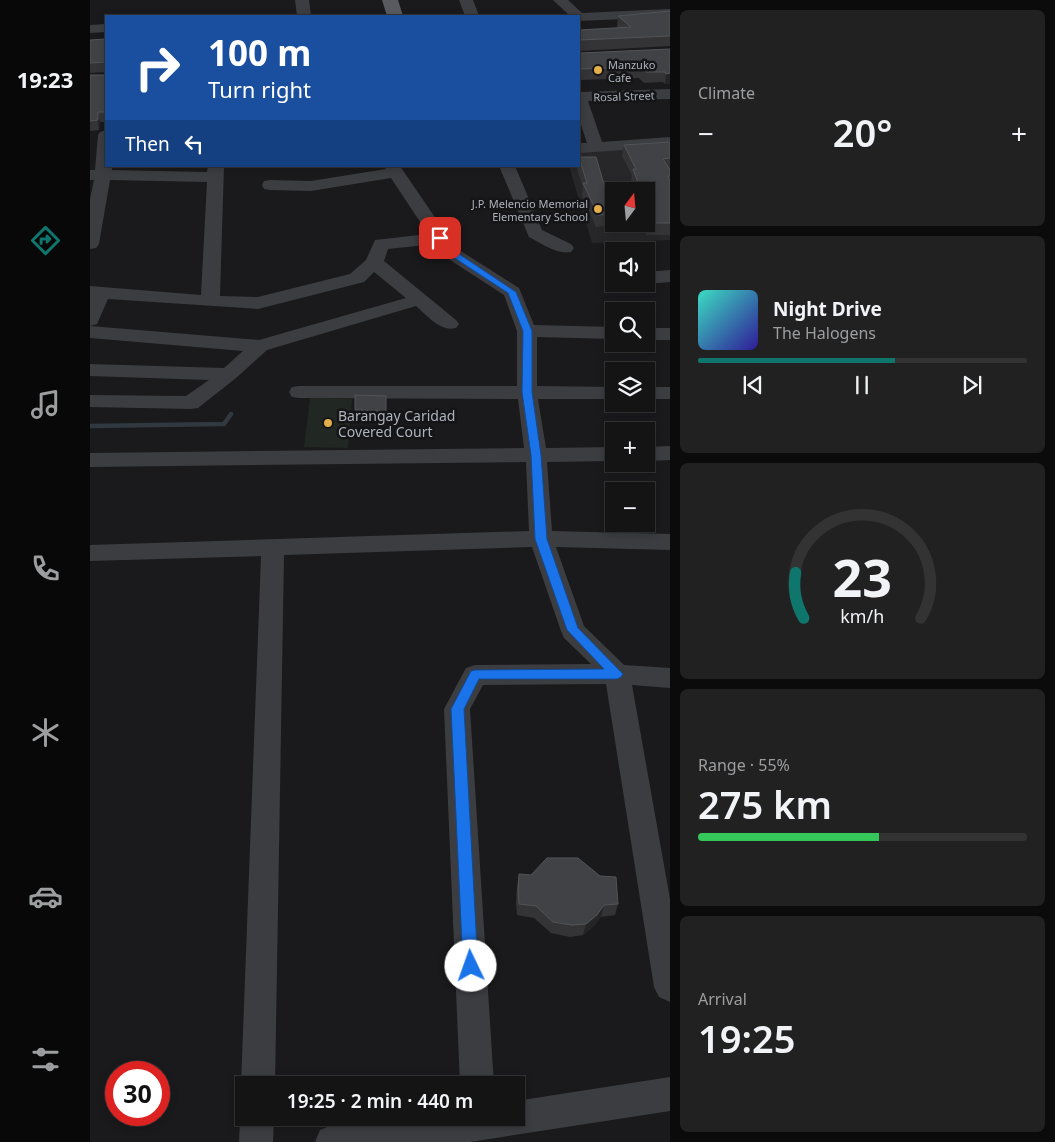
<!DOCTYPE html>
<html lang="en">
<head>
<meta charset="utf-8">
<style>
	body { margin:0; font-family:"Noto Sans",sans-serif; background:#212122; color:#f1f3f6; height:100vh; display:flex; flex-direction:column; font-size:19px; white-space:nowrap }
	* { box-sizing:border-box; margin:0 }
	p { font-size:16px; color:#9d9ea0 }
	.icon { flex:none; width:28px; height:28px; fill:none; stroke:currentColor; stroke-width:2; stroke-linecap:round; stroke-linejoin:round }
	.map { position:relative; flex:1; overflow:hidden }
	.side { display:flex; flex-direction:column; gap:10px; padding:10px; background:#0b0b0c; width:385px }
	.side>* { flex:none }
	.top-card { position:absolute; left:15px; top:15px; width:475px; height:152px; border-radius:0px; box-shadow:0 2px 8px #0003,0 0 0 1px #333334; background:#1a4fa0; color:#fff; overflow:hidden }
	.needle { width:32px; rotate:16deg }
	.tools { position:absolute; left:515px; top:182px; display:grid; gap:10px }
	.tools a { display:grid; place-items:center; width:50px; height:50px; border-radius:0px; background:#141415; box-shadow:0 2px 8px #0003,0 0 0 1px #333334; font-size:25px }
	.speed { position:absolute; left:15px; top:1061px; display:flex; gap:10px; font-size:25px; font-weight:700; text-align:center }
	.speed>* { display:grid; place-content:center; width:65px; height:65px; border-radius:50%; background:#141415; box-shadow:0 2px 8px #0003,0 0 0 1px #333334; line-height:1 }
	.speed .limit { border:8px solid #d22; background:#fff; color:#111 }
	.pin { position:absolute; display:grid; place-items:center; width:42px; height:42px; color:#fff; margin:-21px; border-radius:10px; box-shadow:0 2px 8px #0006 }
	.me { position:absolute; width:55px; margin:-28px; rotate:357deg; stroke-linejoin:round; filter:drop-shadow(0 0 4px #0008) }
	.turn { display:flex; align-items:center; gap:18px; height:105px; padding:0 20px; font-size:22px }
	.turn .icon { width:65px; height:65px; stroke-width:2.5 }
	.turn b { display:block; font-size:35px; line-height:42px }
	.then { display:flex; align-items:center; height:48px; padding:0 20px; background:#0003; gap:10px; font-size:19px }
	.big { font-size:38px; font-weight:600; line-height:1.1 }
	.side .widget { flex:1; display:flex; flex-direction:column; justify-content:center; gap:8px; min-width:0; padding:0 18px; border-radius:8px; background:#212122 }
	.side .dial { align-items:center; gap:0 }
	.dial svg { height:130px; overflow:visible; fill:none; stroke:#333334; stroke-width:7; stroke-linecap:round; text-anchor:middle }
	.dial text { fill:#f1f3f6; stroke:none }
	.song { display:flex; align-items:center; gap:15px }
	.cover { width:60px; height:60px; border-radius:8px; background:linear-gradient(135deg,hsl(170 70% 55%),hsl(250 70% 35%)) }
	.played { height:5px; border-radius:2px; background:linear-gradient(90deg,#0f766e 60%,#333334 60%) }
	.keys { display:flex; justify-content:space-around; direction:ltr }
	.heat { display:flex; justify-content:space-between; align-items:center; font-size:28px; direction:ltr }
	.charge { height:8px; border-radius:4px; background:linear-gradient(90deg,#34c759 55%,#333334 0) }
	.trip { position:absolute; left:145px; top:1076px; width:290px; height:50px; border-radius:0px; background:#141415; box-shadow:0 2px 8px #0003,0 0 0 1px #333334; font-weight:600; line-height:50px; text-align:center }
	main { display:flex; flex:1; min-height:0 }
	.tabs { display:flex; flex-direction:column; width:90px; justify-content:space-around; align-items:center; background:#080808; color:#9d9ea0 }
	.tabs .icon { width:35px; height:35px }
	.tabs .current { color:#0f766e }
	.tabs b { font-size:22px; color:#f1f3f6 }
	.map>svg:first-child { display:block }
	.built { fill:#272729; fill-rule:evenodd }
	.green { fill:#212722 }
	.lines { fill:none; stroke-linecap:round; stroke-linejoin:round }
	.stream { stroke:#313940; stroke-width:4.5 }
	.minor { fill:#3c3d41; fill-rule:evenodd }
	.major { fill:#585a60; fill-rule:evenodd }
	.wall { fill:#343437 }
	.shaded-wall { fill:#242426 }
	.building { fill:#414245; stroke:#525458 }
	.route { fill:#1a73e8; stroke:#114b97 }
	.poi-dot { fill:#e3af4c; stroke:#151518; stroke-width:2 }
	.labels { text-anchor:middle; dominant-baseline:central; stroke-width:5; stroke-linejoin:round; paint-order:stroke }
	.far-poi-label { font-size:11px; fill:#aeb2bb; stroke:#151518; text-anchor:start }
	.far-street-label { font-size:11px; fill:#aeb2bb; stroke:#151518 }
	.poi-label { font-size:14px; fill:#aeb2bb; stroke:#151518; text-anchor:start }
</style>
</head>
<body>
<main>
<nav class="tabs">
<b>19:23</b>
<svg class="icon current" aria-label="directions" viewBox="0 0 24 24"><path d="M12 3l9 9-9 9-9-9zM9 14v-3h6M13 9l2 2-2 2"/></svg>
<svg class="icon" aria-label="music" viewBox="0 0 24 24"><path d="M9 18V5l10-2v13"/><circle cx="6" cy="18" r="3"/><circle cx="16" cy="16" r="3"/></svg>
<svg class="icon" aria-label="phone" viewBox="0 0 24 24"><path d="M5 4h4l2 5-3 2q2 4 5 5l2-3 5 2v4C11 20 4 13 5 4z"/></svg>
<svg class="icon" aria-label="climate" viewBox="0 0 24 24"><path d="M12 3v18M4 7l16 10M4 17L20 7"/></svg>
<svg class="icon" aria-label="car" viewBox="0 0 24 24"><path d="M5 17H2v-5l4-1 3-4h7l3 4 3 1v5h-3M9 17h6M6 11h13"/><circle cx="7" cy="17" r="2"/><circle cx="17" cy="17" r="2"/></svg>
<svg class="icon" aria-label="filters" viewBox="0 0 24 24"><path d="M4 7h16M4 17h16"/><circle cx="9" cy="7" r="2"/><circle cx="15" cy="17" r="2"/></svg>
</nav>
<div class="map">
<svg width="580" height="1142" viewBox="0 0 580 1142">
	<rect width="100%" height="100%" fill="#1a1a1c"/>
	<!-- built -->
	<path class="built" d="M580,148V240L502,243L479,166H489V151ZM524,191H556V224H524Z"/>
	<!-- green -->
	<polygon class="green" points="220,398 262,399 258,448 214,447"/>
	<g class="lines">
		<!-- stream -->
		<polyline class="stream" points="0,426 134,424 141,414"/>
		<!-- minor -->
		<g class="minor">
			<polygon points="205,0 219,0 221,16 207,16"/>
			<polygon points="369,0 383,0 389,16 375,16"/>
			<polygon points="463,0 478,0 492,13 580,9 580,17 489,21 489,16 480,16"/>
			<polygon points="16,24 16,32 0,33 0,25"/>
			<polygon points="580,89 580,99 498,101 512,142 580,137 580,147 489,153 489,143 497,143 489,119 489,92"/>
			<path d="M16,130V166H22V170L117,172L118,166H134L130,296L168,297L260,274L276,260L285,240L338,234L301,178L221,191L180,190L174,189L172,185L174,181L180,180L221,181L296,169L294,166H310L357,235L369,250L429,288L444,325L524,327V339L447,337V386L524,387V399H448L456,448L524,447V461L457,462L462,531L580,534V550L466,547L494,626L534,665L580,668V688L542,685L580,899V1002L569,997L564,987L516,684L393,685L380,709L404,1085H370L354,709L376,668L385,665L501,664L474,638L471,631L442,547L194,555L185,1085H154V1091L151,1085L171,556L0,561V545L439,531L436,462L0,467V453L434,448L428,399L209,398L202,397L199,392L202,387L209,386H427V331L414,295L357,258L345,244L298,249L294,261L366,320L369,324L366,328C350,332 338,316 326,306L177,350L146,378L108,408L101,409L0,407V395L96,396L119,380L0,376V364L134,368L153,351L0,338V326L169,340L316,298L284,272L274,282L168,309L18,299L7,324L0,326V286L111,295L117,182L20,180L9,244L6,248L0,249V199L4,180H0V170H5L8,135L10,132Z"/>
			<path d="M409,166H425L452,230L481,244L484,248L481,252C467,255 451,243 439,237Z"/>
			<polygon points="580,270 580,282 556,284 556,272"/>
			<rect x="556" y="328" width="24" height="12"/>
			<rect x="556" y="387" width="24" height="12"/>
			<polygon points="580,446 580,460 556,461 556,447"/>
			<polygon points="580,1077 580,1111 380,1142 225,1142 230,1130 242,1125 303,1118 426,1118 426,1101"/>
			<polygon points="154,1109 154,1118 184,1118 183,1142 149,1142 150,1118"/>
		</g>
		<!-- major -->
		<polygon class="major" points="292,0 308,0 313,16 297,16"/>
	</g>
	<!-- wall -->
	<g class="wall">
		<polygon points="580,11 580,46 489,51 489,30 528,28 527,27 528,16"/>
		<polygon points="16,39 16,122 10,122 9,130 0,131 0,75 16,75 16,72 0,73 0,40"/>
		<polygon points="580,49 580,84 575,84 573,82 554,83 549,78 489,80 489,52 490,53"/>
		<polygon points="580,142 580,235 556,235 556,191 545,191 541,180 542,175 532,156 534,145"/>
		<polygon points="489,157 513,181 524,202 524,224 528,224 528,225 506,227 492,195 493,187 487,169 487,166 489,166"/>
		<polygon points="265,395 296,396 296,419 265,419"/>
		<polygon points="429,874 528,904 525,915 511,917 504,926 493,935 480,937 461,933 444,918 427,915 426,903 427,886"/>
	</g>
	<!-- shaded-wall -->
	<g class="shaded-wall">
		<polygon points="580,73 580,84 575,84 576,74"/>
		<polygon points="8,112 10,122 9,130 8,120"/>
		<polygon points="514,905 511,917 504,926 493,935 496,924"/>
	</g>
	<!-- building -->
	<g class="building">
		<polygon points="580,11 580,36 489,40 489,42 489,30 541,27 528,16"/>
		<polygon points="16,39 16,112 8,112 8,120 0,121 0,75 16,75 16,62 0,63 0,40"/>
		<polygon points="580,49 580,73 576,74 575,72 556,72 550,67 489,69 489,52 490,53"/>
		<polygon points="580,142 580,158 573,159 580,170 580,176 578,176 580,181 580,223 558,223 558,210 556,205 556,191 551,191 543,169 546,169 534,145"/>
		<polygon points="489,157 506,157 513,181 524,202 524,214 508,215 493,183 497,183"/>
		<polygon points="265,395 296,396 296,411 265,410"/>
		<polygon points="457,858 488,858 510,876 526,877 528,904 514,905 507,915 496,924 482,925 463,922 446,906 429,904 428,891 429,874 441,875"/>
	</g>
	<!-- route -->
	<polygon class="route" points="347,237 353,237 366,252 426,292 442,331 442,392 451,455 457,539 488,628 533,674 531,677 527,679 389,679 374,709 388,966 386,971 381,973 376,971 373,966 361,709 381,671 385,670 514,669 477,630 445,539 441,455 432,392 433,331 418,293 360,255 347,240"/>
	<!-- markers -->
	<g class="poi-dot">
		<circle cx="508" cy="70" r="5"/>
		<circle cx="508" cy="209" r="5"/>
		<circle cx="238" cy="423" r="5"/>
	</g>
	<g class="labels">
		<!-- far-poi labels -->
		<g class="far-poi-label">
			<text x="518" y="64">Manzuko<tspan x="518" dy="13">Cafe</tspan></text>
			<text x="498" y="203" text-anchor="end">J.P. Melencio Memorial<tspan x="498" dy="13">Elementary School</tspan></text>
		</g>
		<!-- far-street labels -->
		<g class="far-street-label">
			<text transform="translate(534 96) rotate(-2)">Rosal Street</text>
		</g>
		<!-- poi labels -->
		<g class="poi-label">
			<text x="248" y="415">Barangay Caridad<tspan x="248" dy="16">Covered Court</tspan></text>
		</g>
	</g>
</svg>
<div class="tools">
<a><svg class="needle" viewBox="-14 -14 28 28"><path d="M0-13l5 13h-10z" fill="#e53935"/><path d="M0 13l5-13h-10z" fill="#9d9ea0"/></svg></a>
<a><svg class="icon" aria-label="sound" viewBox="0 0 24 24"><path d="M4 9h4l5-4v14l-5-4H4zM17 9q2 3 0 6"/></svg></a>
<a><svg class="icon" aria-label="search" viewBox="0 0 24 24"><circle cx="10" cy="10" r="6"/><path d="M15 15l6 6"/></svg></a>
<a><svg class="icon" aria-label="layers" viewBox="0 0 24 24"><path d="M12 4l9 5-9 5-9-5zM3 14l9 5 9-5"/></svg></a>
<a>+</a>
<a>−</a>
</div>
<div class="speed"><div class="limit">30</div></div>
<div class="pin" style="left:350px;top:238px;background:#d93025"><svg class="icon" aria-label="arrive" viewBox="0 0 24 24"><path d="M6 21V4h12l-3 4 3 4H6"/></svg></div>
<svg class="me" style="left:381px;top:966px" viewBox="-20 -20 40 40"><circle r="19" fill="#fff"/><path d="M0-13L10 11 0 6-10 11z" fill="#1a73e8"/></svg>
<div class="trip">19:25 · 2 min · 440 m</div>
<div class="top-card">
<div class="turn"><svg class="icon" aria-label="right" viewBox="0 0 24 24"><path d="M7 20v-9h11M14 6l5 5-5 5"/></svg><div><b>100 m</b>Turn right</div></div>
<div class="then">Then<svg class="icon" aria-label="left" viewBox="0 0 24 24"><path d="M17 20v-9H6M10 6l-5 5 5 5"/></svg></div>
</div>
</div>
<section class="side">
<div class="widget"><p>Climate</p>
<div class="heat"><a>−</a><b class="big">20°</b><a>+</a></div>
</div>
<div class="widget">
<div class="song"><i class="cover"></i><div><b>Night Drive</b><p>The Halogens</p></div></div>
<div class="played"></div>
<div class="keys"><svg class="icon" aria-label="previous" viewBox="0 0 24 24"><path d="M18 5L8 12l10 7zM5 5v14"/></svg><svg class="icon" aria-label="pause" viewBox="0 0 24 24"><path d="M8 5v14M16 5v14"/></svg><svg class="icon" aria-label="next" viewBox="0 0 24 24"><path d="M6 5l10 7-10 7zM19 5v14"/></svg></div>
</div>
<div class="widget dial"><svg viewBox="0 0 100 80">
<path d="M14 69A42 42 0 1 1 86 69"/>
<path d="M14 69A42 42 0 0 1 9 41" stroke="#0f766e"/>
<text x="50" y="56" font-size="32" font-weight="700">23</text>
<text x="50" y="72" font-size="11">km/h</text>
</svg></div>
<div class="widget"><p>Range · 55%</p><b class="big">275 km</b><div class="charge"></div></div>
<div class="widget"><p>Arrival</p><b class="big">19:25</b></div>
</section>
</main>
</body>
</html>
